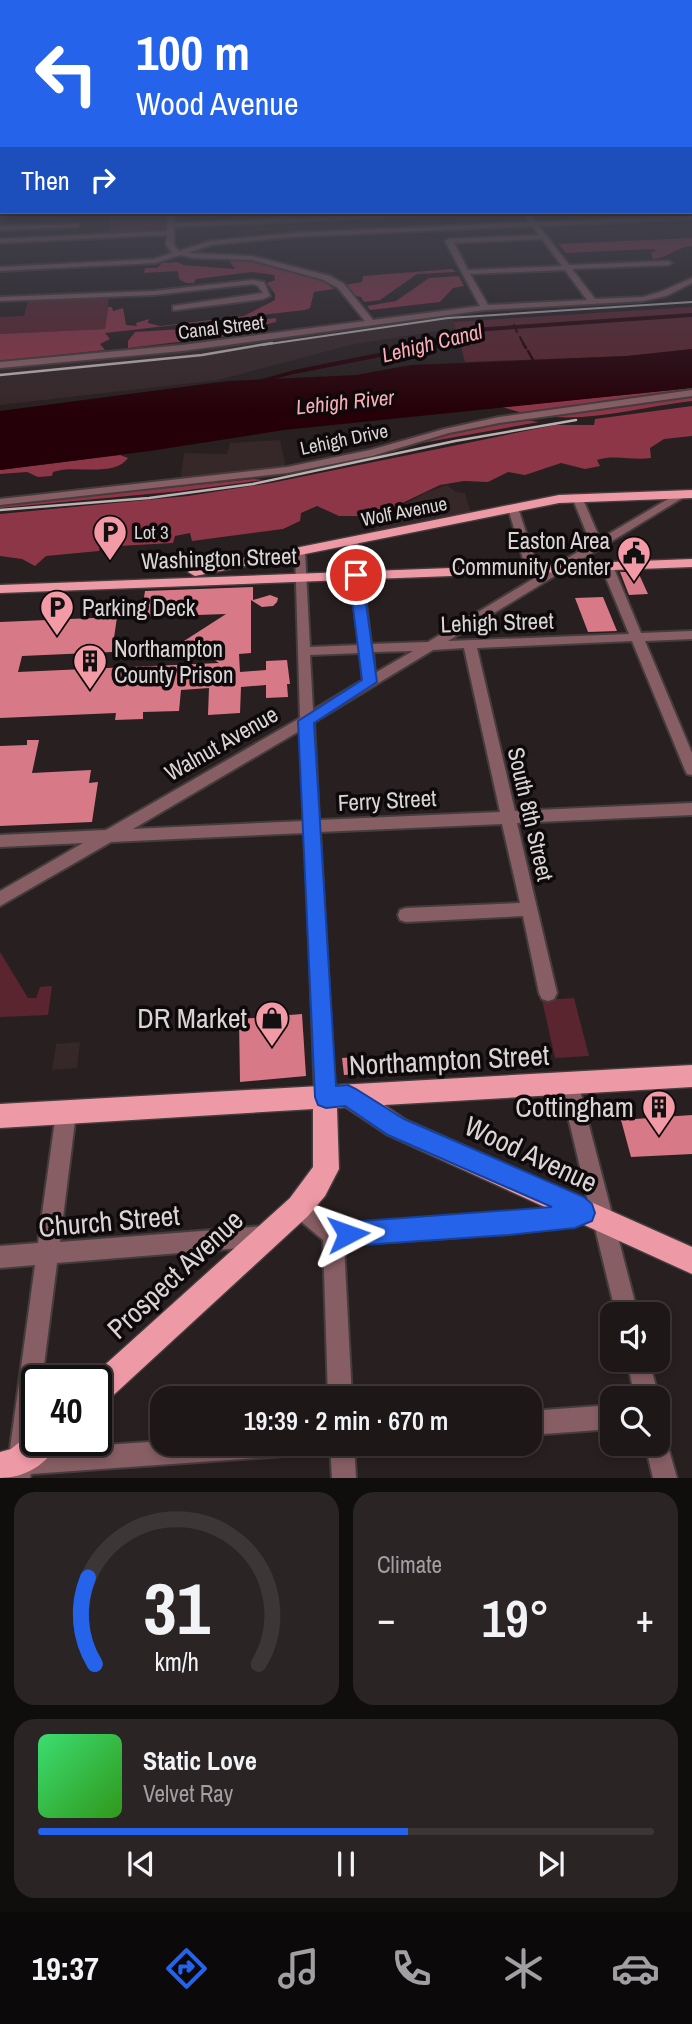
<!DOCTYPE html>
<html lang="en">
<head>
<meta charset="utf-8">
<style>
	body { margin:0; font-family:"Archivo Narrow",sans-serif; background:#2b2425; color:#f1f3f6; height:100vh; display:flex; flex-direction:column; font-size:26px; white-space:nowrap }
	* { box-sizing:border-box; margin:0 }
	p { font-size:23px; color:#a19fa2 }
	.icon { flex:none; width:38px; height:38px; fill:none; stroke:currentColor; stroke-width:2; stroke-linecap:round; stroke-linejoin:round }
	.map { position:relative; height:1478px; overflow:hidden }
	.sheet { display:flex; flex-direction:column; gap:14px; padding:14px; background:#100d0d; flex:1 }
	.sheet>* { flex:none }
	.guide { position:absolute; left:0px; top:0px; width:693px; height:214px; box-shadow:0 4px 10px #0003,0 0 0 2px #3c3637; background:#2563eb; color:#fff; overflow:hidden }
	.controls { position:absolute; left:600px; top:1302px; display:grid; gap:14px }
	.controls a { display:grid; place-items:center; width:70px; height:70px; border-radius:14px; background:#1e1718; box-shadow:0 4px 10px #0003,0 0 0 2px #3c3637; font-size:35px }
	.speed { position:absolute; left:21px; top:1365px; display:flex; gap:14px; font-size:35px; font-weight:700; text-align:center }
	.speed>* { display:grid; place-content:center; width:91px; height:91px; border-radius:50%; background:#1e1718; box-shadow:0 4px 10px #0003,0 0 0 2px #3c3637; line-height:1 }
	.speed .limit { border:4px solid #111; border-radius:10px; background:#fff; color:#111 }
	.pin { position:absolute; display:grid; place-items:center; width:60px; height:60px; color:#fff; margin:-30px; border:4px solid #fff; border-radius:50%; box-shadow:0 2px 7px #0007 }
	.me { position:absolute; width:77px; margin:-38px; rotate:86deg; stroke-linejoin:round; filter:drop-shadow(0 0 5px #0008) }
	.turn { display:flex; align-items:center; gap:24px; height:147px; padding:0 21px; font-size:32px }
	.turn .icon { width:91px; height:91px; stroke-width:2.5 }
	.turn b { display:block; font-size:49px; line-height:60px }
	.then { display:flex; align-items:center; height:66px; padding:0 21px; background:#0003; gap:14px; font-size:26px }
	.big { font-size:52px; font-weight:600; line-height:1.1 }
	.sheet .card { flex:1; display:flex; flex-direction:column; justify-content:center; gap:10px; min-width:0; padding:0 24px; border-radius:21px; background:#2b2425 }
	.sheet .dial { align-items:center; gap:0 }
	.dial svg { height:182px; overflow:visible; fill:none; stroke:#3c3637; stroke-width:7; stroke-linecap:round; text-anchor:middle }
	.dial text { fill:#f1f3f6; stroke:none }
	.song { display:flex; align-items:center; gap:21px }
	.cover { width:84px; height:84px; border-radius:10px; background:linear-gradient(135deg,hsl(140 70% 55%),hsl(110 70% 35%)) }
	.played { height:7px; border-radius:4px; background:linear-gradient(90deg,#2563eb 60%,#3c3637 60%) }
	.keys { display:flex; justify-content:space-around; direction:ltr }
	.heat { display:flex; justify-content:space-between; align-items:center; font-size:38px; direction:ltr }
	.sheet .tiles { flex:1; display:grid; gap:14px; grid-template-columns:1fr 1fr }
	.card:last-child { grid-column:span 2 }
	.trip { position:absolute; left:150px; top:1386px; width:392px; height:70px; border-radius:21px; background:#1e1718; box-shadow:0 4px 10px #0003,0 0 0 2px #3c3637; font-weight:600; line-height:70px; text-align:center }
	.tabs { display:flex; height:112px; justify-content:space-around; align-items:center; background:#0c090a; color:#a19fa2 }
	.tabs .icon { width:49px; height:49px }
	.tabs .current { color:#2563eb }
	.tabs b { font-size:32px; color:#f1f3f6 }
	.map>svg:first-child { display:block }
	.built { fill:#362729 }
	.green { fill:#5b252f }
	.forest { fill:#8d3648 }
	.water { fill:#260008 }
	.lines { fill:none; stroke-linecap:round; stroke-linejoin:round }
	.stream-far1 { stroke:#260008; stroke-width:2 }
	.stream { stroke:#260008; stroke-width:2.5 }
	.canal { fill:#260008; fill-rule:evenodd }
	.building { fill:#d87988 }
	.minor-casing { stroke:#453c3d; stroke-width:4 }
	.major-casing { stroke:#453c3d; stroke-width:3 }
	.minor { fill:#875e64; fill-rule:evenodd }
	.major { fill:#ee9aa6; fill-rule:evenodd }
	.rail-far1 { stroke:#b9b1b2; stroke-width:2 }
	.rail { stroke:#b9b1b2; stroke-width:2.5 }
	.route { fill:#2563eb; stroke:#184099; stroke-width:2 }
	.labels { text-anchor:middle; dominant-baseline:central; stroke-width:7; stroke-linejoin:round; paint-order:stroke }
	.far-street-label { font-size:19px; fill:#dbd4d5; stroke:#0e0a0b }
	.far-poi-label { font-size:19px; fill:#dbd4d5; stroke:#0e0a0b; text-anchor:start }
	.far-water-label { font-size:21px; font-style:italic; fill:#faaeb8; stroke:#0e0a0b }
	.poi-label { font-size:23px; fill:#dbd4d5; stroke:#0e0a0b; text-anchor:start }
	.street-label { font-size:23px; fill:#dbd4d5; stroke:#0e0a0b }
	.near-poi-label { font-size:28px; fill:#dbd4d5; stroke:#0e0a0b; text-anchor:end }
	.near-street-label { font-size:28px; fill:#dbd4d5; stroke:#0e0a0b }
</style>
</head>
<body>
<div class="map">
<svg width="692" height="1478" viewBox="0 0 692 1478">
	<rect width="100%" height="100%" fill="#281f20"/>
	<!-- built -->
	<g class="built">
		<polygon points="450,315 458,328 354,344 218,380 0,405 0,370 211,350 210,347 199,348"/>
		<polygon points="280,440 286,468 180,483 184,453 227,454 230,443"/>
		<polygon points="447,485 456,492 465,493 471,513 377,533 373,525 389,513 427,492"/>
		<polygon points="80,1042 77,1068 52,1070 56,1044"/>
	</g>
	<!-- green -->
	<g class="green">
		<polygon points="171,212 171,227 165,231 109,236 111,213"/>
		<polygon points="109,297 105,329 0,334 0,317 24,316 28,301"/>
		<polygon points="692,307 692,349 627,356 465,362 454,322"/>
		<polygon points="0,952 28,998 36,998 40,987 52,986 48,1015 0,1017"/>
		<polygon points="574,998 589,1056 555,1058 542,1000"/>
	</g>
	<!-- forest -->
	<g class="forest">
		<path d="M692,238V246C677,247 668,258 653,259L651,253L657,250L651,249L566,253L558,244Z"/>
		<path d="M228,260C255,259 314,270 334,289L314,292L310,308L305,310L105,333L110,339L100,344L105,350L0,361V334L105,329L108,307H112L113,311L123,308L126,325L137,326L136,323L149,319L148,323L160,326L244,316L275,300V294L267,283L275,280L274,275L252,272L196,279L194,283H186L179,279L178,271L144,273L145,268H157L162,263L178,262L183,265L235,269Z"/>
		<polygon points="452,269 456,272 417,274 380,300 364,302 361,297 352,295 344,285 362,282 363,276"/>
		<polygon points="459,276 464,286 453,288 440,302 370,310 367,306 396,301 429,278"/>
		<polygon points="276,318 276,322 258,326 252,333 128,348 128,341 135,332 199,328"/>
		<polygon points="692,388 692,391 545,410 523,413 502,407"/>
		<path d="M692,395V401C648,406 597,420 554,417L559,412Z"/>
		<path d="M692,406V436L664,439L650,448L651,458C632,461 616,454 597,460L600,466L585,469L561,463L525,475L508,472L488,482L464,481L440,485L375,516H339L317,506L301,513L300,521L283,529L192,541L190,533L175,536L173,543L100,547L99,551L46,556L35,566L22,559L0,556V514L188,496L271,483L555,425H594L595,419Z"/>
		<polygon points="519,419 539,422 405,446 452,432"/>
		<path d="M120,455L128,458C114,478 74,464 53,472L52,476L38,477L27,472L0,474V470Z"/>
		<polygon points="254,479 264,480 181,491 0,508 0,505"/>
	</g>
	<!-- water -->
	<polygon class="water" points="692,349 692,388 284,430 150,451 0,470 0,411 228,381 356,375 411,365 627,356"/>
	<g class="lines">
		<!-- stream-far1 -->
		<g class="stream-far1">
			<polyline points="514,325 517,332"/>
			<polyline points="520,337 524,345"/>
		</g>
		<!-- stream -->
		<g class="stream">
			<polyline points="523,343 526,348"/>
			<polyline points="528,351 533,360"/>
		</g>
		<!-- canal -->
		<polygon class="canal" points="692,313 692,317 473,332 401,353 294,374 258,383 255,381 294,370 408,347 452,333 473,328"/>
	</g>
	<!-- building -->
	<g class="building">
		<polygon points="620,572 638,572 648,594 629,595"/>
		<polygon points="253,587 253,600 270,595 278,598 277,602 273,606 262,607 251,600 251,653 239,654 240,672 266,670 266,661 287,660 290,684 287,684 288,697 266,698 266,685 241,687 240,713 208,715 209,688 181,690 179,711 143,712 143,719 115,720 116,713 0,718 0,622 117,617 112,652 22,656 18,672 219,663 184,641 226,614 141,617 145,591"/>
		<polygon points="603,597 617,631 588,632 575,598"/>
		<polygon points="27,740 39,740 32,773 91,770 89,783 98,782 92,822 0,826 0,746 27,745"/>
		<polygon points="302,1014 306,1076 240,1082 239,1019"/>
		<polygon points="366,1056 368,1073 344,1075 342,1058"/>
		<polygon points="692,1115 692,1154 631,1157 621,1120"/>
	</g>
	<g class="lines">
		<!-- minor casing -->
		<g class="minor-casing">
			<g id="minor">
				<rect x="0" y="204" width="2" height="4"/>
				<path d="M168,212H174V223L433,212H476L473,214L174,227V245L179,251L210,241L293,233L529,222L522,212H528L536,222L692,215V219L539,226L569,265L668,261L672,263L668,265L572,269L595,299L643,297L660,292L692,278V283L666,296L643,301L485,310L182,351L0,368V362L182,345L365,321L338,288L324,280L252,260L194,258L180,255L155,263L0,271V267L154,259L172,253L166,245L167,235L0,243V239L167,231ZM532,226L539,235L449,239L445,241L480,306L373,320L344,284L330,276L252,256L188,253L211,245L293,237ZM542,239L562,266L468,270L454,243ZM565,270L587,300L488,305L470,274Z"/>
				<polygon points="80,224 78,227 0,230 0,226"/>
				<polygon points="253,280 264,282 270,296 263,299 176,310 173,310 173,306 263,293 258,286 253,284 154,295 0,301 0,297 154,291"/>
				<polygon points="692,390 692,396 499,423 449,433 372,456 287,473 0,505 0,499 287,467 370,450 444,429 499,417"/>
				<path d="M680,492L684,493V497L448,641L629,634L601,566L607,563L613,566L641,633L692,631V639L645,641L692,753V775L687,774L685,770L632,641L477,648L515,811L692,803V815L517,823L557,993L554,999L548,1001L542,999L539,993L523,916L406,922L400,920L398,915L400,910L406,908L520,903L502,824L320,832L335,1097L332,1103L325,1106L318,1103L315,1097L305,833L111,842L0,906V891L83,843L0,847V835L106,830L300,718L295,550H303L305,552L310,647L359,645L346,541L352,538L358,541L371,644L428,642L591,544L572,497L573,495H581L582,497L600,539ZM464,648L500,812L319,820L314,722L433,650ZM413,651L375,673L373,652ZM360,653L363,680L313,710L310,655ZM301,730L304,821L133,829Z"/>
				<polygon points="513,505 518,508 538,569 536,571 528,571 526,569 508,508"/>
				<polygon points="569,1074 576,1077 578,1083 638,1314 616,1314 592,1216 590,1220 575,1226 508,1234 344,1245 352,1398 328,1398 323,1240 292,1214 289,1207 292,1200 299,1197 306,1200 336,1224 508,1214 575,1206 583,1203 589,1205 560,1083 562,1077"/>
				<polygon points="66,1104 73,1106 76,1113 60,1242 264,1226 271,1229 274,1236 271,1243 264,1246 57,1263 42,1381 37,1381 37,1425 34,1450 163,1441 163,1444 296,1444 292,1452 284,1456 31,1474 30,1478 6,1478 35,1265 0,1268 0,1246 38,1243 56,1113 59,1106"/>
				<polygon points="627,1360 649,1360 659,1398 658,1400 635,1398"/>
				<polygon points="612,1405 612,1429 530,1435 530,1411"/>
				<polygon points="658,1432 665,1436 677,1478 653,1478 645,1444 658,1444"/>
				<polygon points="330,1444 354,1444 356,1478 332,1478"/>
			</g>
		</g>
		<!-- major casing -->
		<g class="major-casing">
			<g id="major">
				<polygon points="692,490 692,498 559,503 195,576 188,572 195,568 559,495"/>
				<polygon points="692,559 692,567 0,593 0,585"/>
				<polygon points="692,1065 692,1087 384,1105 405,1119 692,1247 692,1274 387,1135 345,1107 337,1108 339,1169 325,1196 308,1216 106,1402 96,1406 96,1381 87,1381 290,1198 313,1167 313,1109 0,1128 0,1104"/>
				<path d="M37,1428V1440H59C49,1464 25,1478 0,1478V1452L11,1449Z"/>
			</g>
		</g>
		<!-- minor -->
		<use href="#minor" class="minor"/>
		<!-- major -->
		<use href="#major" class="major"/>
		<!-- rail-far1 -->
		<polyline class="rail-far1" points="262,345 448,318 692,302"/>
		<!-- rail -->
		<g class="rail">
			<polyline points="0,375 202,355 272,343"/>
			<polyline points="0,510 149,498 253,484 455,441 576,420"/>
		</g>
	</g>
	<!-- sky -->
	<linearGradient id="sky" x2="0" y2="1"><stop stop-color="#161112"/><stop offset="0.5" stop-color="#42424e"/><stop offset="1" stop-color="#42424e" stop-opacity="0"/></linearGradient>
	<rect width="692" height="411" fill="url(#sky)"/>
	<!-- route -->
	<polygon class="route" points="356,571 362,575 377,682 314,723 336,1086 348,1085 356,1089 404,1119 584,1197 592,1204 595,1213 592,1221 575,1228 508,1235 348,1246 339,1243 336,1234 339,1226 348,1222 552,1207 388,1135 345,1106 326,1108 318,1105 315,1097 298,721 362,680 349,575"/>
	<!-- icons -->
	<defs>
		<g id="parking-pin" transform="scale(1.75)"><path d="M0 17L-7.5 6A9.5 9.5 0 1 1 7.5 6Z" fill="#f39aa7" stroke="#0e0a0b"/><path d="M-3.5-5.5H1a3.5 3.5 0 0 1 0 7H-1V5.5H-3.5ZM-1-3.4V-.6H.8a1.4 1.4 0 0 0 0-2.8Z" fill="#111"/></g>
		<g id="civic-pin" transform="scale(1.75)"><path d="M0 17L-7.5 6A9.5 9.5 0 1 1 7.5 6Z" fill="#f39aa7" stroke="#0e0a0b"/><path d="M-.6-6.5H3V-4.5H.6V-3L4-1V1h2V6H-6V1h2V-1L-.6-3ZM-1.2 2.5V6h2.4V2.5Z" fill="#111"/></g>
		<g id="building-pin" transform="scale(1.75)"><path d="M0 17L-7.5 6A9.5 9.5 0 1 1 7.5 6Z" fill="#f39aa7" stroke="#0e0a0b"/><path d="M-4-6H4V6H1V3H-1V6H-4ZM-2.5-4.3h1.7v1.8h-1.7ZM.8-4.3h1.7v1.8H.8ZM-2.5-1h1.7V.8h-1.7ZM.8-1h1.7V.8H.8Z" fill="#111"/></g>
		<g id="shop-pin" transform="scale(1.75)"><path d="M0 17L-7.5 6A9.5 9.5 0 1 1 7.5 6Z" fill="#f39aa7" stroke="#0e0a0b"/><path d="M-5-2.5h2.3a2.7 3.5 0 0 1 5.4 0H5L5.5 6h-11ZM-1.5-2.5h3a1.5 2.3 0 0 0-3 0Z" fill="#111"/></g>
	</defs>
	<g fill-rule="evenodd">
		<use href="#parking-pin" x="110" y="532"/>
		<use href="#civic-pin" x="634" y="553"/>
		<use href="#parking-pin" x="57" y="607"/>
		<use href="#building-pin" x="90" y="661"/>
		<use href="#shop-pin" x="272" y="1018"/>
		<use href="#building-pin" x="659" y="1107"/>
	</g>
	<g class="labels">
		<!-- far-street labels -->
		<g class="far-street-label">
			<text transform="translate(221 327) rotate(-7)">Canal Street</text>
			<text transform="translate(344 439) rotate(-12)">Lehigh Drive</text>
			<text transform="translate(404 511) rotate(-11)">Wolf Avenue</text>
		</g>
		<!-- far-poi labels -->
		<g class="far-poi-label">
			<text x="134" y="532">Lot 3</text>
		</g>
		<!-- far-water labels -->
		<g class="far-water-label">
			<text transform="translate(432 343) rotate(-14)">Lehigh Canal</text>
			<text transform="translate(345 402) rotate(-6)">Lehigh River</text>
		</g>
		<!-- poi labels -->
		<g class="poi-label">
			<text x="610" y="540" text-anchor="end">Easton Area<tspan x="610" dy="26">Community Center</tspan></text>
			<text x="82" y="607">Parking Deck</text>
			<text x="114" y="648">Northampton<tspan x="114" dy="26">County Prison</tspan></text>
		</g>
		<!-- street labels -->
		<g class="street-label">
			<text transform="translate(219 558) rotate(-2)">Washington Street</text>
			<text transform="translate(497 622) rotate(-2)">Lehigh Street</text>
			<text transform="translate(221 743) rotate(-30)">Walnut Avenue</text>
			<text transform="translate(387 800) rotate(-3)">Ferry Street</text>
			<text transform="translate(531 814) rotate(77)">South 8th Street</text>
		</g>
		<!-- near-poi labels -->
		<g class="near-poi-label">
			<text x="247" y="1018">DR Market</text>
			<text x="634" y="1107">Cottingham</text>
		</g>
		<!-- near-street labels -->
		<g class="near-street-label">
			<text transform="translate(449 1060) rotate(-3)">Northampton Street</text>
			<text transform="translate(531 1154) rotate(25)">Wood Avenue</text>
			<text transform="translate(109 1221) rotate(-5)">Church Street</text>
			<text transform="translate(175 1274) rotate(-43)">Prospect Avenue</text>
		</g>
	</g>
</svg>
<div class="controls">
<a><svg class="icon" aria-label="sound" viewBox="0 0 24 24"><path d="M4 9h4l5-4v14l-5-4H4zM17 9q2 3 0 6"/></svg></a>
<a><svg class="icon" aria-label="search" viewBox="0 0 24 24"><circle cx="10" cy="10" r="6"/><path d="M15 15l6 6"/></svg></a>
</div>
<div class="speed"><div class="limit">40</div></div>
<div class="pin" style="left:356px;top:575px;background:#d93025"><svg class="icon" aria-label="arrive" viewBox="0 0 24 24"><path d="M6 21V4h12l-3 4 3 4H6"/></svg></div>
<svg class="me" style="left:348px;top:1234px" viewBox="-20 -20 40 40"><path d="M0-17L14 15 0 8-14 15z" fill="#2563eb" stroke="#fff" stroke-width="4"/></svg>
<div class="trip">19:39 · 2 min · 670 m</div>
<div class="guide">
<div class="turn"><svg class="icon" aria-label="left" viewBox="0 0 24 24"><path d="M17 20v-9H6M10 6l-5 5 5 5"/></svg><div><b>100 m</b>Wood Avenue</div></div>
<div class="then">Then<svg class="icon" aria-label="right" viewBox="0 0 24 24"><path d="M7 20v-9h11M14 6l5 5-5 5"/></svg></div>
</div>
</div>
<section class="sheet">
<div class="tiles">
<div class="card dial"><svg viewBox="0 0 100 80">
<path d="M14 69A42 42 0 1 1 86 69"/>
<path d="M14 69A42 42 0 0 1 11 31" stroke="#2563eb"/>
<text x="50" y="56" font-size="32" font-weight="700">31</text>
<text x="50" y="72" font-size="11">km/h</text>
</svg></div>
<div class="card"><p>Climate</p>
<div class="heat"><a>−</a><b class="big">19°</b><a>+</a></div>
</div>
<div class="card">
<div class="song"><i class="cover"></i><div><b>Static Love</b><p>Velvet Ray</p></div></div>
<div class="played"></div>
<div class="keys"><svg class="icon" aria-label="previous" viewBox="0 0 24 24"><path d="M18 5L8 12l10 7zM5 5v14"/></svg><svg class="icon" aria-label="pause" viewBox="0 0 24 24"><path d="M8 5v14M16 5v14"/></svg><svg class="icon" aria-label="next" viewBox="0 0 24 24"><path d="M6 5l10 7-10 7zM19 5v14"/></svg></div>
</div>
</div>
</section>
<nav class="tabs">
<b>19:37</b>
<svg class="icon current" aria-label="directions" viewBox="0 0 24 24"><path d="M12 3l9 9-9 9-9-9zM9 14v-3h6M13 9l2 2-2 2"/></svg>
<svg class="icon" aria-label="music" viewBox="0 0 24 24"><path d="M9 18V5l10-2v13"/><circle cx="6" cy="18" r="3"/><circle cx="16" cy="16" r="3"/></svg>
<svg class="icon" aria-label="phone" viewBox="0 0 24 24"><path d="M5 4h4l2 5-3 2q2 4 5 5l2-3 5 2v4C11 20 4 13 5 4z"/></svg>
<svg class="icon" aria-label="climate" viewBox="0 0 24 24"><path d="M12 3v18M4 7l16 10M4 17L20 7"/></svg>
<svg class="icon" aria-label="car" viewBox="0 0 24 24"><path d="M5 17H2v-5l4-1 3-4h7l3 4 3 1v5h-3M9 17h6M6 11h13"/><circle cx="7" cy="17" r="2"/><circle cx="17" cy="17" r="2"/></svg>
</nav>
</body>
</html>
